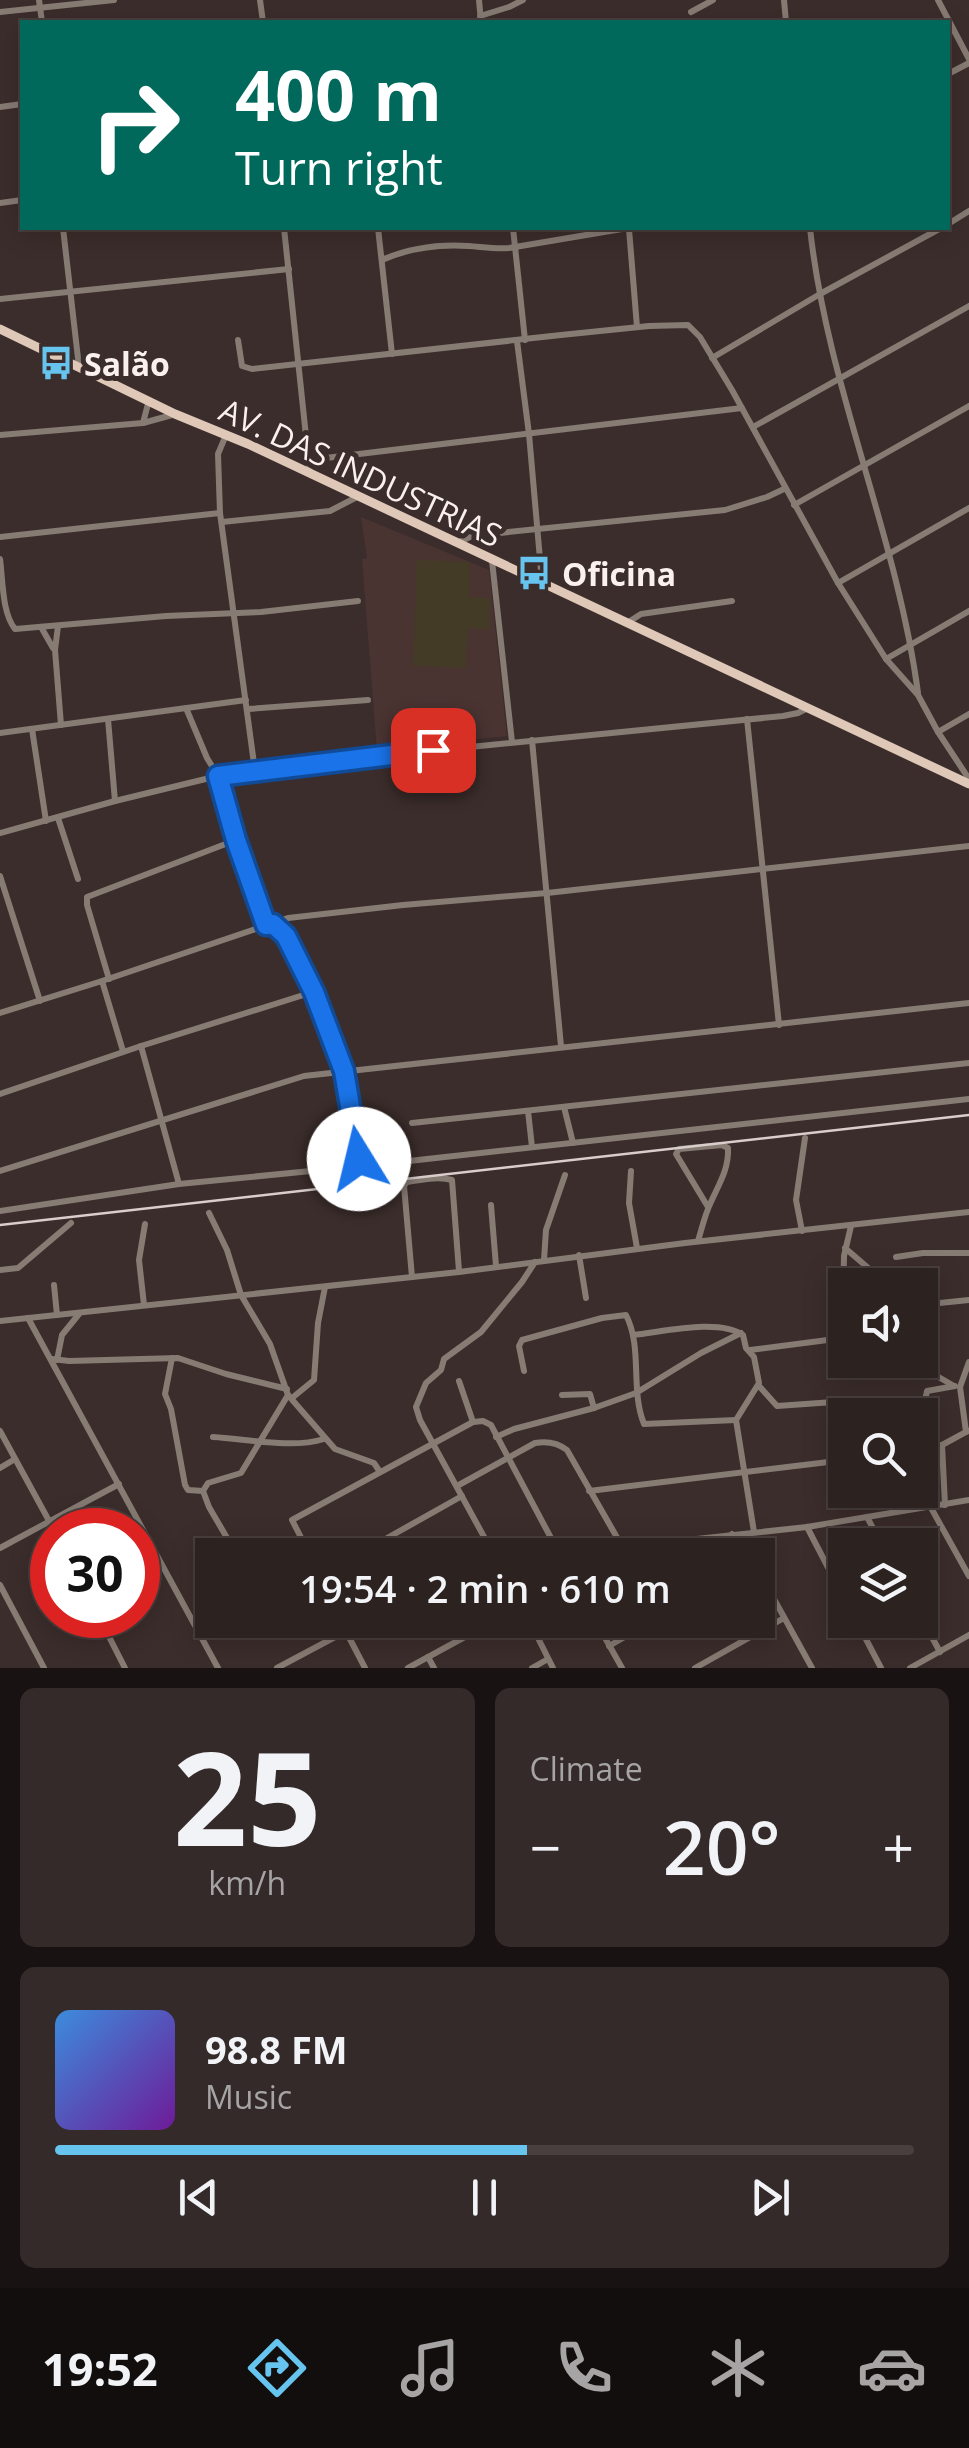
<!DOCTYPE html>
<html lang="en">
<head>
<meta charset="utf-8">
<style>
	body { margin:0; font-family:"Open Sans",sans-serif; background:#342a29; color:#f1f3f6; height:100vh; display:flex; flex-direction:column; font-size:38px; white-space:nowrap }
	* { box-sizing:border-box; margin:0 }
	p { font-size:32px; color:#a6a4a5 }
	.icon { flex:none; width:55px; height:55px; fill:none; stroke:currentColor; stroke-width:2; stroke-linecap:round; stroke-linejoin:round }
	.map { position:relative; height:1668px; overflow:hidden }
	.sheet { display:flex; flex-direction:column; gap:20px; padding:20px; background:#181312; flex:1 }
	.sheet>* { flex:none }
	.banner { position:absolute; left:20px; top:20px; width:930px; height:210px; border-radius:0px; box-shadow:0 5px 25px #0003,0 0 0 2px #483f3e; background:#00695c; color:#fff; overflow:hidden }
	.controls { position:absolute; left:828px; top:1268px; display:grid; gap:20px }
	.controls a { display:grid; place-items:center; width:110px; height:110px; border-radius:0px; background:#2c2220; box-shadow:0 5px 25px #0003,0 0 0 2px #483f3e; font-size:50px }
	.speed { position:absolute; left:30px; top:1508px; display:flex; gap:20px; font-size:50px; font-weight:700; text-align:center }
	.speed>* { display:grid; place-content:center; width:130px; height:130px; border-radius:50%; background:#2c2220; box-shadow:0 5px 25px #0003,0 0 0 2px #483f3e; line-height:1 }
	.speed .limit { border:15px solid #d22; background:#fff; color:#111 }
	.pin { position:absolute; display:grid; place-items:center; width:85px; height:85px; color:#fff; margin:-42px; border-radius:20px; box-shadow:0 5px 15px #0006 }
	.me { position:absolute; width:110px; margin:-55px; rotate:351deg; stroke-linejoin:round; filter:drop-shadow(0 0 8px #0008) }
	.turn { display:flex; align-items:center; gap:35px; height:210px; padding:0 50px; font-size:45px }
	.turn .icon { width:130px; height:130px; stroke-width:2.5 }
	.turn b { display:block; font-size:70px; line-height:85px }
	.big { font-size:75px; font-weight:600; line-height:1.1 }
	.sheet .widget { flex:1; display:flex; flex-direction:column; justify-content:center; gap:15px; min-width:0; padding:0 35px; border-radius:15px; background:#342a29 }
	.sheet .dial { align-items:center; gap:0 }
	.dial b { font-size:130px; line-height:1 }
	.song { display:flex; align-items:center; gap:30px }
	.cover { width:120px; height:120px; border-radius:15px; background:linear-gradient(135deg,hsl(210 70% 55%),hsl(280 70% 35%)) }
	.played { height:10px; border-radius:5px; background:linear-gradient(90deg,#66c4ef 55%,#483f3e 55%) }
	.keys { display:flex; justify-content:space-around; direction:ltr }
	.heat { display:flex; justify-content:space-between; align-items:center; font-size:55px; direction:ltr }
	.sheet .tiles { flex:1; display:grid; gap:20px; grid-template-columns:1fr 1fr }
	.widget:last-child { grid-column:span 2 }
	.trip { position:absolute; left:195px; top:1538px; width:580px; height:100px; border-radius:0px; background:#2c2220; box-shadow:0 5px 25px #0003,0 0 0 2px #483f3e; font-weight:600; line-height:100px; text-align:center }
	.tab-bar { display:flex; height:160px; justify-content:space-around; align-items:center; background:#120e0d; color:#a6a4a5 }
	.tab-bar .icon { width:70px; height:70px }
	.tab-bar .current { color:#66c4ef }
	.tab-bar b { font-size:45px; color:#f1f3f6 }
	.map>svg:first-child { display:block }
	.built { fill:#4a3432 }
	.garden { fill:#433b26 }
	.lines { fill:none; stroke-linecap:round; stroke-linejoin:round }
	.minor { stroke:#877c74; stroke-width:6 }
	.major { stroke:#dfc8b7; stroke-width:9 }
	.rail { stroke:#d9cecc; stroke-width:2.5 }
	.route-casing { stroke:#114b97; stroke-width:25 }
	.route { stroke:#1a73e8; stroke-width:18 }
	.labels { text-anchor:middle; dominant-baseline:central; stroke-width:10; stroke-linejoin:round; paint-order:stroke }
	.poi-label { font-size:32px; font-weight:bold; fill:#faf0ee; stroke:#3b2d2b; text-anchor:start }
	.street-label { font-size:32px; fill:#faf0ee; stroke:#3b2d2b }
</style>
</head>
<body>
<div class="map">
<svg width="969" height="1668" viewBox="0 0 969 1668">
	<rect width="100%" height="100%" fill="#3b2d2b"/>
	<!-- built -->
	<polygon class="built" points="361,517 489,570 507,736 377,750 362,559 367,558"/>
	<!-- garden -->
	<polygon class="garden" points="417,560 470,562 469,597 490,598 489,629 468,628 466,668 413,666"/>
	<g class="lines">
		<!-- minor -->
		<g class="minor">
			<polyline points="39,0 42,22"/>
			<polyline points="260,0 263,22"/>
			<polyline points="479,0 481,22"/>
			<polyline points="784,0 786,22"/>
			<polyline points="938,0 969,59"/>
			<polyline points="0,12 114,0"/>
			<polyline points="691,12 713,0"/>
			<polyline points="480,16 509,7 523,0"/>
			<polyline points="948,74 969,63"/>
			<polyline points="0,107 22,104"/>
			<polyline points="0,203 22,200"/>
			<polyline points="948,224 969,211"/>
			<polyline points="63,228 79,367"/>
			<polyline points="284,228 310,474"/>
			<polyline points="378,228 392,354"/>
			<polyline points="513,228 525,340"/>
			<path d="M810,228C827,386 897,535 918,693"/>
			<polyline points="629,229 637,327"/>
			<path d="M382,260C409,248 440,244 469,246C483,247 495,249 509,248L622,229L646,228"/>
			<polyline points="0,299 289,269"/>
			<polyline points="238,340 242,366 252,369 561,335 649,326 688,325 700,337 732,390 838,583 886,659 918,695 938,732 969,779"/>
			<polyline points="517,341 529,434 542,582"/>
			<polyline points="712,358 820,294 941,228"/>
			<polyline points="143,423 149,400"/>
			<polyline points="753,427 969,306"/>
			<polyline points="0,435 143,423 172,415"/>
			<polyline points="226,435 218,454 220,513 255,771"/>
			<polyline points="309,460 742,408"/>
			<polyline points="794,505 969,406"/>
			<polyline points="222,522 330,511 357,497"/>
			<polyline points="0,537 220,513"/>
			<polyline points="457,543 470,537 489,534 725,510 767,497 784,489"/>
			<path d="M0,559C3,581 2,613 15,629L166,616L261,612L358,601"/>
			<polyline points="492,561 512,742"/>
			<polyline points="838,583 969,508"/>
			<polyline points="627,623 641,614 732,601"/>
			<polyline points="58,626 55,650 61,725"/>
			<polyline points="41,627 53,648"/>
			<polyline points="886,659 969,611"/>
			<polyline points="186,708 207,758 218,776 236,840 266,925"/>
			<polyline points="248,709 368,700"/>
			<polyline points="108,719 115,801"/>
			<polyline points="747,719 779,1025"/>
			<polyline points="32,729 46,821"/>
			<polyline points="938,732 969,714"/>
			<polyline points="0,733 246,700"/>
			<polyline points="532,740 561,1046"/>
			<polyline points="58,818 78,879"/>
			<polyline points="0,833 115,801 218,776 400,754 783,716 798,713 808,708"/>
			<polyline points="0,876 40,1001"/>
			<polyline points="273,924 286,935 313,992 344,1071 359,1159"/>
			<polyline points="109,979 87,905 87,897 236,840"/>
			<polyline points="102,981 123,1051"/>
			<polyline points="0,1013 102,981 288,918 403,905 547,893 969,846"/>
			<polyline points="141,1046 179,1184"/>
			<polyline points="0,1094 141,1046 313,992"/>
			<polyline points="564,1107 573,1143"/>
			<polyline points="528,1111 532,1147"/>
			<polyline points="412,1123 969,1063"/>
			<polyline points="0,1171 304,1076 969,1003"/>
			<polyline points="631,1171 629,1203 637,1248"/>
			<polyline points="491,1205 496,1266"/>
			<polyline points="0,1211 179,1184 311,1171 359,1159 400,1162 969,1099"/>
			<polyline points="209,1213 227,1250 241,1295 270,1344 288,1395 335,1449 374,1463 380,1472"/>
			<polyline points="802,1231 796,1200 805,1138"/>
			<path d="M698,1241C702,1228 705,1214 711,1202C719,1184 729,1169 728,1148L722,1145L679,1149L676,1154L708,1207"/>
			<polyline points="845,1248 888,1285"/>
			<polyline points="579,1255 586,1298"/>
			<polyline points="896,1257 923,1253 969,1253"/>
			<polyline points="544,1260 546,1230 565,1175"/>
			<polyline points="0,1270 18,1268 71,1223"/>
			<path d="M412,1277L404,1186L407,1182C421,1180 438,1176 452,1180L459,1271"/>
			<polyline points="54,1285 57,1315"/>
			<polyline points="144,1305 139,1260 145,1224"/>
			<polyline points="920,1305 969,1300"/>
			<polyline points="28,1318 218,1668"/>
			<polyline points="0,1321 459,1272 685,1243 969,1212"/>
			<path d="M633,1335C663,1332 718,1318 743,1335L746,1348L754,1357L759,1383L736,1420L754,1532"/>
			<polyline points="920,1347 930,1372 954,1386"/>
			<polyline points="750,1350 843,1338"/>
			<polyline points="842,1350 844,1256 851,1226"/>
			<polyline points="172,1358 165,1394 171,1409 185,1485 188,1490 203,1491"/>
			<polyline points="52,1359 69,1361 178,1358 226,1374 287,1389"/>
			<polyline points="57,1360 62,1335 79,1314"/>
			<polyline points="876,1360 877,1374"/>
			<path d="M524,1371L519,1346L522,1340L602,1318L626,1315C643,1348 630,1390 644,1424L736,1420"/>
			<polyline points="459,1381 473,1422"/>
			<polyline points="759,1386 777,1406 862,1400 918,1407 924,1406 927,1391 955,1386"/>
			<polyline points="562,1395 590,1394 594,1408"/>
			<polyline points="292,1398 314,1380 318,1323 325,1287"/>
			<polyline points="0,1431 54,1530"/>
			<polyline points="966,1432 960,1387 969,1362"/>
			<path d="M213,1437C247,1439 292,1449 324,1439"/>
			<polyline points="496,1437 514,1429 594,1408 636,1393 701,1353 741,1333"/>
			<polyline points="942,1445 945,1505"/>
			<polyline points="920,1449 942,1445 968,1431"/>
			<polyline points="0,1468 15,1459"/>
			<path d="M457,1486L535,1443C546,1441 558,1443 567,1450L627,1555"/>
			<polyline points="589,1491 845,1460"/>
			<polyline points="930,1506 969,1576"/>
			<polyline points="867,1517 882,1545"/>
			<polyline points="807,1527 845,1600"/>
			<polyline points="732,1534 746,1555"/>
			<polyline points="622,1547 807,1527 969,1500"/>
			<polyline points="0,1548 119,1484"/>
			<polyline points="237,1555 209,1507 203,1491 208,1483 241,1473 288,1395"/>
			<polyline points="310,1555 292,1520 473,1422 483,1421 491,1425 560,1555"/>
			<polyline points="357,1555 462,1496"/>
			<polyline points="494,1555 420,1420 416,1407 426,1383 441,1370 444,1359 481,1332 522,1282 535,1262"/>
			<polyline points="758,1570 812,1668"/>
			<polyline points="0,1585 44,1668"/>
			<polyline points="98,1615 125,1668"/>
			<polyline points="920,1615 940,1652"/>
			<polyline points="340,1620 365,1668"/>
			<polyline points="529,1620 553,1668"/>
			<polyline points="595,1620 622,1668"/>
			<polyline points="856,1620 881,1668"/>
			<polyline points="201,1637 233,1620"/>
			<polyline points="609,1646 654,1620"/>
			<polyline points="428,1657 434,1668"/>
			<polyline points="277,1668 367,1620"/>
			<polyline points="408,1668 496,1620"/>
			<polyline points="532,1668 548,1659"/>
			<polyline points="695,1668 784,1618"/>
			<polyline points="910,1668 969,1635"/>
		</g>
		<!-- major -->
		<polyline class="major" points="0,329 175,414 248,444 969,784"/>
		<!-- rail -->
		<polyline class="rail" points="0,1225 969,1115"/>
	</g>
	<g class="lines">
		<!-- route casing -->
		<g class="route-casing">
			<polyline id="route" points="359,1159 344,1071 314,992 286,936 273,924 266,925 236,840 218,776 433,750"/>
		</g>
		<!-- route -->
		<use href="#route" class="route"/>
	</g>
	<!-- icons -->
	<defs>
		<g id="bus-bare" transform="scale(2.7)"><path d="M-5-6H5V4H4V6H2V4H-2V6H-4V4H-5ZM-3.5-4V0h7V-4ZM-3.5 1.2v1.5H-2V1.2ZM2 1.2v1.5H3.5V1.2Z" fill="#66c4ef" stroke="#3b2d2b" stroke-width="2.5" paint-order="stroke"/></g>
	</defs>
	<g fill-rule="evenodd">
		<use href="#bus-bare" x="56" y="363"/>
		<use href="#bus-bare" x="534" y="573"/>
	</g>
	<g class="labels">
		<!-- poi labels -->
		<g class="poi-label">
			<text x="84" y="363">Salão</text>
			<text x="562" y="573">Oficina</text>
		</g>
		<!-- street labels -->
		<g class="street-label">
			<text transform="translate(361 472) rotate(25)">AV. DAS INDUSTRIAS</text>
		</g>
	</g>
</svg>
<div class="controls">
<a><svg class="icon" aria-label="sound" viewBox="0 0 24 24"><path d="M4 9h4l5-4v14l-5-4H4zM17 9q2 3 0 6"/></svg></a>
<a><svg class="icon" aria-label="search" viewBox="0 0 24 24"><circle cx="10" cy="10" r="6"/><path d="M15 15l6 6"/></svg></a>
<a><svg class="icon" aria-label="layers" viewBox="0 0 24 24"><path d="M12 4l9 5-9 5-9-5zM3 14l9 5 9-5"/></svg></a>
</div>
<div class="speed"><div class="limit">30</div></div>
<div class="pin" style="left:433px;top:750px;background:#d93025"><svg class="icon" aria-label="arrive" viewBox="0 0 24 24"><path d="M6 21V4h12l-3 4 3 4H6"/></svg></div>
<svg class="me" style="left:359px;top:1159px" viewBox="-20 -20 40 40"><circle r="19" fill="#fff"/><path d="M0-13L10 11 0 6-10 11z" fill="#1a73e8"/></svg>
<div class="trip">19:54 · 2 min · 610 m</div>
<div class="banner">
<div class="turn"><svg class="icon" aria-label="right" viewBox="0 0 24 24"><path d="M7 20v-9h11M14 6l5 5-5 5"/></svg><div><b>400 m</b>Turn right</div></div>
</div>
</div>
<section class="sheet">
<div class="tiles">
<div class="widget dial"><b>25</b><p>km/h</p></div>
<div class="widget"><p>Climate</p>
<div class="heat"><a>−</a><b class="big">20°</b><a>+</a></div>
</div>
<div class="widget">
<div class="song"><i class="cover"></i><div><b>98.8 FM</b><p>Music</p></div></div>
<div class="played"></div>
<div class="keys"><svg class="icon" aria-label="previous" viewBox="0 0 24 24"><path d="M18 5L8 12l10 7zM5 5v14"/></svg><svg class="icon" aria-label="pause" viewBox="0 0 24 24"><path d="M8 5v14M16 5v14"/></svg><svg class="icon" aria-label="next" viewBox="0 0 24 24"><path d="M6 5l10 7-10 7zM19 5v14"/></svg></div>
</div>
</div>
</section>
<nav class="tab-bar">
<b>19:52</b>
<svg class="icon current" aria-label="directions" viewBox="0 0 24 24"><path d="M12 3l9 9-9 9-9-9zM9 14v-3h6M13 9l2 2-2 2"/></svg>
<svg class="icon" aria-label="music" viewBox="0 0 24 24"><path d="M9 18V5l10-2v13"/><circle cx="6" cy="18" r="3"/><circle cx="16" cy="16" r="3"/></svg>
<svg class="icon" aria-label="phone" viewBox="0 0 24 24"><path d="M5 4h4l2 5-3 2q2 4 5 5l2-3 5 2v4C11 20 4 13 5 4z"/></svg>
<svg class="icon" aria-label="climate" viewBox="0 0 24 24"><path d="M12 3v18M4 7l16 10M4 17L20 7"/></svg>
<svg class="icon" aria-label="car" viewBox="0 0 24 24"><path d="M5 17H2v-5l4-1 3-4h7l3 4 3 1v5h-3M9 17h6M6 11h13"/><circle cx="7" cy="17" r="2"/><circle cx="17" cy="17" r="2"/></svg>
</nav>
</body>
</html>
